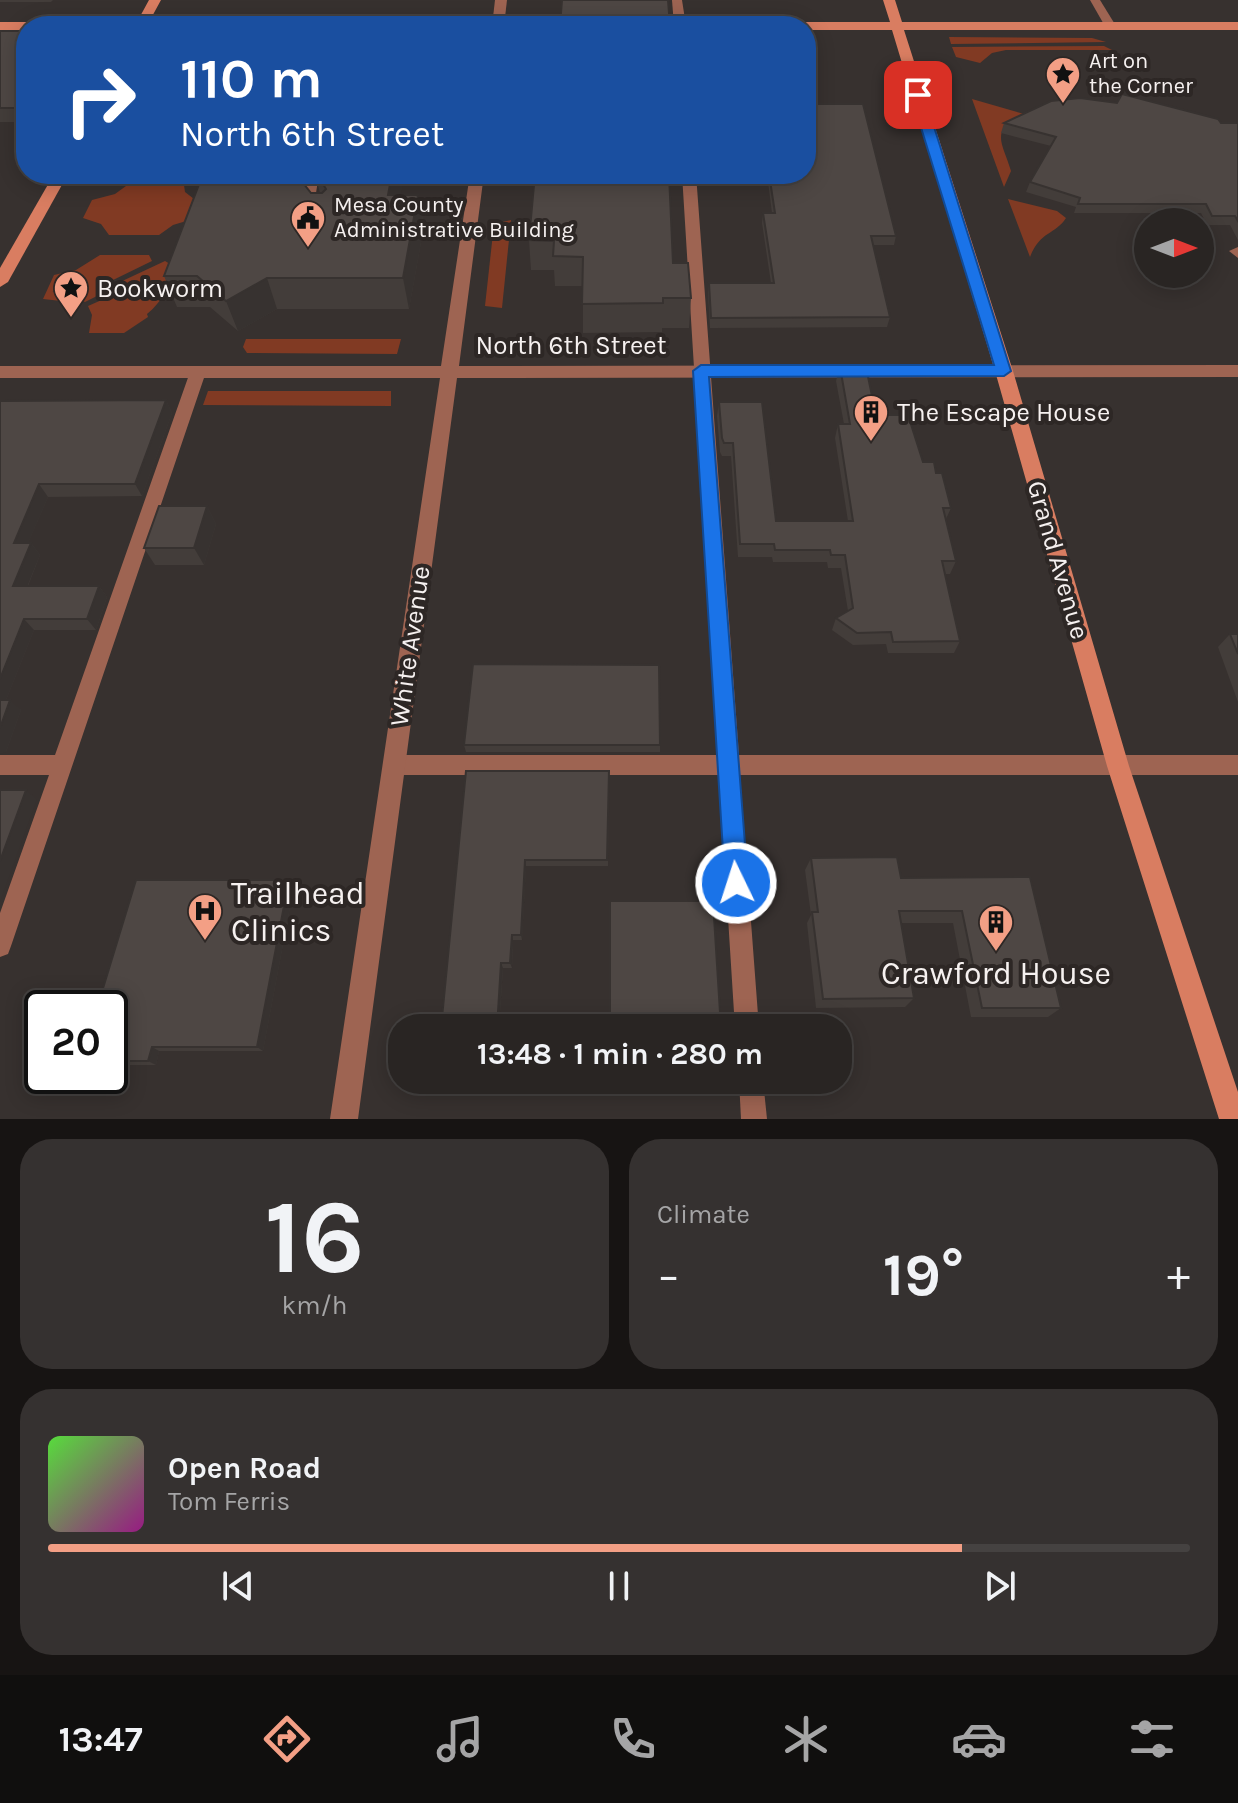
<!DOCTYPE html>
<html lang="en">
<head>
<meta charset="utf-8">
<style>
	body { margin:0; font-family:Karla,sans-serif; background:#353130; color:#f1f3f6; height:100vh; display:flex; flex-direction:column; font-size:30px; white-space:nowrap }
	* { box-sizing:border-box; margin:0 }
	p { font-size:26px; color:#a5a5a6 }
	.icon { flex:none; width:44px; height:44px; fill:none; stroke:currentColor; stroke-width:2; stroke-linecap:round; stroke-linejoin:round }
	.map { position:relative; height:1119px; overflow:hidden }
	.drawer { display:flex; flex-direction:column; gap:20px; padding:20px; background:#171413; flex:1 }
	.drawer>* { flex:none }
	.top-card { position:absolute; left:16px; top:16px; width:800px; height:168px; border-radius:32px; box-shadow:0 4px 20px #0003,0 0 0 2px #454241; background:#1a4fa0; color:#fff; overflow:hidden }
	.needle { width:52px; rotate:90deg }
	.buttons { position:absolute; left:1134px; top:208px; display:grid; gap:16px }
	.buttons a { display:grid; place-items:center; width:80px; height:80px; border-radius:50%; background:#292523; box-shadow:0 4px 20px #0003,0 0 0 2px #454241; font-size:40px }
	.speed { position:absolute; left:24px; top:990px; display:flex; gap:16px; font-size:40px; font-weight:700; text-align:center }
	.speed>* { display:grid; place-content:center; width:104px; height:104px; border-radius:50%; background:#292523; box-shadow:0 4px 20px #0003,0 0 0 2px #454241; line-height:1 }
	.speed .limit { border:4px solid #111; border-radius:12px; background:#fff; color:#111 }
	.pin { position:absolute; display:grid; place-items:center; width:68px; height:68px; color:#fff; margin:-34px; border-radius:16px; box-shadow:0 4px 12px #0006 }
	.me { position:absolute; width:88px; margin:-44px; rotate:356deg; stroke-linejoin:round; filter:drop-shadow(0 0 6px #0008) }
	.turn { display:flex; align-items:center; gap:28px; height:168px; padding:0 32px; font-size:36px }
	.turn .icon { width:104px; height:104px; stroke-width:2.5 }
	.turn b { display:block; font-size:56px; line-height:68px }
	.big { font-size:60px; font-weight:700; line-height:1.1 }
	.drawer .card { flex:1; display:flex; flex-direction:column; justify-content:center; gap:12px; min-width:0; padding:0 28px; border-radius:32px; background:#353130 }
	.drawer .dial { align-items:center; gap:0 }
	.dial b { font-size:104px; line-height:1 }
	.song { display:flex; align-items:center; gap:24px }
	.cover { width:96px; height:96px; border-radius:12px; background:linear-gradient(135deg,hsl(110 70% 55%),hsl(310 70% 35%)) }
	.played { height:8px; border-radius:4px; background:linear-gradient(90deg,#f39f85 80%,#454241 80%) }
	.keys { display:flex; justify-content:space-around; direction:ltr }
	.heat { display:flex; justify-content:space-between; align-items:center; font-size:44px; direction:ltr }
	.drawer .tiles { flex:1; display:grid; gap:20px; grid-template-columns:1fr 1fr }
	.card:last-child { grid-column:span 2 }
	.trip { position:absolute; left:388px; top:1014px; width:464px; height:80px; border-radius:32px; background:#292523; box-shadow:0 4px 20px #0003,0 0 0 2px #454241; font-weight:700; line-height:80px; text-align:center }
	.menu { display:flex; height:128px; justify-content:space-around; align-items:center; background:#100f0e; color:#a5a5a6 }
	.menu .icon { width:56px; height:56px }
	.menu .current { color:#f39f85 }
	.menu b { font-size:36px; color:#f1f3f6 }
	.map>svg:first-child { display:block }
	.green { fill:#813a23 }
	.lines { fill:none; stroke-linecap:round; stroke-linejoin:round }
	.lane { fill:#9e6452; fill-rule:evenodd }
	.street { fill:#9e6452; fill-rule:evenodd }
	.secondary { fill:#d97d61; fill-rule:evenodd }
	.wall { fill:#433d3a }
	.shaded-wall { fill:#373230 }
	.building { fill:#4e4744; stroke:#373230; stroke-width:2 }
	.route { fill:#1a73e8; stroke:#114b97; stroke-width:2 }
	.labels { text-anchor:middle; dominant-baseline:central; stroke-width:8; stroke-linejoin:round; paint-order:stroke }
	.far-poi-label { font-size:22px; fill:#f6f1f0; stroke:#2d2725; text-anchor:start }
	.poi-label { font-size:26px; fill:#f6f1f0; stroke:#2d2725; text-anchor:start }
	.street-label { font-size:26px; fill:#f6f1f0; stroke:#2d2725 }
	.near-poi-label { font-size:32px; fill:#f6f1f0; stroke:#2d2725; text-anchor:start }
</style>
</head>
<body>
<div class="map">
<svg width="1238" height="1119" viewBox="0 0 1238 1119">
	<rect width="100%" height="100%" fill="#37312f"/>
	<!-- green -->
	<g class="green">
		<polygon points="949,37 1092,38 1106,42 951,44"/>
		<polygon points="1104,46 1112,50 1006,50 992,53 980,63 956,57 952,47"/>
		<path d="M972,99L1024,114C988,130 1003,143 1011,171L1004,187Z"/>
		<polygon points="184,185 185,192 194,199 193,219 173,225 159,235 109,235 101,224 83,218 92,200 115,194 126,186"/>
		<path d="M1008,199L1057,211L1066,218C1055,235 1040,231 1030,257Z"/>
		<polygon points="511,220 502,308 485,306 494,224"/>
		<polygon points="100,255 149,255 152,261 109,282 105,292 85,302 69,294 52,291 81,303 71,308 61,301 43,299 54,275 76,270"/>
		<path d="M165,261L170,264C174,282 161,303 147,314L148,317L124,333H89L92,315L88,306L113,295L118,283Z"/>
		<polygon points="246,339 401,339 397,354 247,353 243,347"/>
		<polygon points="208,391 391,391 391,406 203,405"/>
	</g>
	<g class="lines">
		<!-- lane -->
		<g class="lane">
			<polygon points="672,0 682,0 686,26 674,26"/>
			<polygon points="1090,0 1100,0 1116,26 1114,28 1106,28"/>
			<polygon points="53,174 116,174 109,178 60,178"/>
			<path d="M305,174H319L316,193L325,210L323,213H313C303,200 301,190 305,174Z"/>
			<polygon points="682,174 696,174 739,755 1238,755 1238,775 740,775 759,1028 735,1028 719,775 394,775 387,772 384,765 387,758 394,755 718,755"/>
			<polygon points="1238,247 1238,258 1229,251"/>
			<polygon points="198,367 206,372 11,946 8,954 0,957 0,913 49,775 0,775 0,755 55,755 190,372"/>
			<polygon points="739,1080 763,1080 767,1119 741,1119"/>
		</g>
		<!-- street -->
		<g class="street">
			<polygon points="495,0 507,0 504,26 492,26"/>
			<polygon points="470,174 484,174 459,366 1238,365 1238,377 457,378 358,1119 330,1119 440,378 0,378 0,366 441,366"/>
		</g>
		<!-- secondary -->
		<g class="secondary">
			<polygon points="149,0 161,0 149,22 527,22 533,26 95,26 101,22 137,22"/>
			<polygon points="883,0 895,0 902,22 1238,22 1238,30 904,30 1013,371 1129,766 1238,1092 1238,1119 1219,1119 1107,766 995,371 892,30 806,30 806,26 800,26 806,22 890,22"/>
			<polygon points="0,22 26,22 32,26 26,26 26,30 0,30"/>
			<polygon points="54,174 68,174 8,282 0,287 0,268"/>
		</g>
	</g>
	<!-- wall -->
	<g class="wall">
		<polygon points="0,0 53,0 51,2 0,2"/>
		<rect x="0" y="31" width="26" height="91"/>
		<polygon points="806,104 896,236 894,245 873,245 890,317 887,327 710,328 708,292 709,283 771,283 762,223 763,213 772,213 767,174 806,174"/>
		<polygon points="1004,123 1238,123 1238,240 1230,225 1207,225 1201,213 1074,213 1076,207 1026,192 1030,182 1051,146 1001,133"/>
		<polygon points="203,174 302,174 301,181 311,193 320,193 315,174 405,174 400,195 418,195 424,226 409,309 277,309 238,331 210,307 177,307 164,276"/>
		<polygon points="535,174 673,263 691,298 689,328 662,328 662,332 583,333 583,286 555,286 554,270 531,270 529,240"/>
		<polygon points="840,367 876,415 923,462 936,473 951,508 946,519 956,561 950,574 945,574 960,641 954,653 888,653 886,644 853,645 832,630 836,618 848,611 841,568 828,568 827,562 773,562 772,557 738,557 731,456 722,456 720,452 717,416 719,402 776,521 848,521 835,438 838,424 844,424 836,381"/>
		<polygon points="166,400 172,413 142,496 48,497 28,543 31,543 40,555 28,586 99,586 107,597 96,630 34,630 6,700 21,710 6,752 0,401"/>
		<polygon points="207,506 216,524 204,565 155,565 144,548"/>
		<polygon points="1230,634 1238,634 1238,702 1218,647"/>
		<polygon points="464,745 660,745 660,752 466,752"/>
		<polygon points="466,771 609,771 608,866 526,866 522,940 513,940 512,968 503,968 499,1028"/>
		<polygon points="811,858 901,878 1030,877 1061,1008 1048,1017 971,1017 953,923 901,923 914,998 905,1007 816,1008 807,923 811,915 805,870"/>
		<polygon points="294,886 263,1051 159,1051 156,1065 110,1065 110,1008"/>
	</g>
	<!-- shaded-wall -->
	<g class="shaded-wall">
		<polygon points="392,174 405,174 394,226 388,195"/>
		<polygon points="418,195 424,226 409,309 403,278"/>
		<polygon points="267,278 277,309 238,331 226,301"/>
		<polygon points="166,400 172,413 142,496 135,484"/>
		<polygon points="39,484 48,497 23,555 14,543"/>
		<polygon points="207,506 216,524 204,565 194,548"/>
		<polygon points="31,543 40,555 23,597 13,586"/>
		<polygon points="99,586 107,597 96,630 87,619"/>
		<polygon points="24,619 34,630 2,710 0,708 0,679"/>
		<polygon points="10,700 21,710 6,752 0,754 0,728"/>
		<polygon points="26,790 37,799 0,902 0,861"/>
		<polygon points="525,860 526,866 522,940 521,935"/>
		<polygon points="289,880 294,886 263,1051 257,1047"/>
		<polygon points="512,935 513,940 512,968 510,963"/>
		<polygon points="501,963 503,968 499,1028 497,1028"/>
		<polygon points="152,1047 159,1051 156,1065 148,1061"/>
	</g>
	<!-- building -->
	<g class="building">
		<polygon points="562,0 668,0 670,26 560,26"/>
		<rect x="0" y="31" width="26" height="77"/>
		<polygon points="1122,94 1218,119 1221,123 1238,123 1238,221 1235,216 1212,216 1206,204 1078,204 1080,198 1030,182 1056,137 1004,123 1051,101 1080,98 1117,103"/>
		<polygon points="806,104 863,104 896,236 871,236 890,317 711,318 709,283 774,283 763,213 775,213 769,174 806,174"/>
		<polygon points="203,174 296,174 311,193 322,193 326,189 317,174 392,174 388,195 418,195 403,278 267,278 226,301 197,276 164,276"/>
		<polygon points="535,174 669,174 673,263 688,263 691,298 663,298 663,303 582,304 583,257 553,256 554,241 529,240"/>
		<polygon points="840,367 866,367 876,415 908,415 923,462 934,462 936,473 942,473 951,508 943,508 956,561 942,561 960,641 893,642 891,632 857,633 836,618 853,608 845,555 831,555 830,550 775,550 774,544 740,544 733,443 724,443 722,438 719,402 762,402 776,521 853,521 838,424 850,424"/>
		<polygon points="166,400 135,484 39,484 14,543 31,543 13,586 99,586 87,619 24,619 0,679 0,401"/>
		<polygon points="159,506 207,506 194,548 144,548"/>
		<polygon points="1230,634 1238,634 1238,654"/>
		<polygon points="473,664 659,665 660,745 464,745"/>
		<polygon points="0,700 10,700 0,728"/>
		<polygon points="466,771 609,771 607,860 525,860 521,935 512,935 510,963 501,963 497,1028 441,1028"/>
		<polygon points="0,790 26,790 0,861"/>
		<polygon points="897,857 901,878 1030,877 1061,1008 982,1008 962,911 899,911 914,998 823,999 812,912 818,912 811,858"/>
		<polygon points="136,880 289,880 257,1047 152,1047 148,1061 110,1061 110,1008 97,1008"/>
		<polygon points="610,901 713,901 721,1028 610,1028"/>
	</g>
	<!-- route -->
	<polygon class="route" points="913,92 924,95 1011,371 1004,376 709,377 748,883 744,891 736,894 728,891 725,883 693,371 701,365 994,365 911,95"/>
	<!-- icons -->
	<defs>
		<g id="sight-pin" transform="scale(1.8)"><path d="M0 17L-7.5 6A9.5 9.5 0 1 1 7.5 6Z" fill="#f39f85" stroke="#2d2725"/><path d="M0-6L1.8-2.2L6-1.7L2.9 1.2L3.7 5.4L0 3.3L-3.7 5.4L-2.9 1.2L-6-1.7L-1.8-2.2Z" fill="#111"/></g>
		<g id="civic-pin" transform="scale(1.8)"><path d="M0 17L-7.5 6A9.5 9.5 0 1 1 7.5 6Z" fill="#f39f85" stroke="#2d2725"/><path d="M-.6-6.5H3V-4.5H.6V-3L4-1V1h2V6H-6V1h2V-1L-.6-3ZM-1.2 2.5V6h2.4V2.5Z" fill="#111"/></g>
		<g id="building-pin" transform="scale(1.8)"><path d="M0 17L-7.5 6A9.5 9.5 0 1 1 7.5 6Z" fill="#f39f85" stroke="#2d2725"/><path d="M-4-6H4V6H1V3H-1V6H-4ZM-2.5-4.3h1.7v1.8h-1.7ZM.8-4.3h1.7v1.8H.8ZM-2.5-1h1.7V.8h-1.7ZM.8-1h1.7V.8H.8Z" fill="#111"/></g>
		<g id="hospital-pin" transform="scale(1.8)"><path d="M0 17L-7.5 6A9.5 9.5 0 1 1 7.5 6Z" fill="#f39f85" stroke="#2d2725"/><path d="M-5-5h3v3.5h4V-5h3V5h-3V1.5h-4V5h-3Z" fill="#111"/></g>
	</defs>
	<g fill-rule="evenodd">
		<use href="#sight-pin" x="1063" y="74"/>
		<use href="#civic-pin" x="308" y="218"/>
		<use href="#sight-pin" x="71" y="288"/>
		<use href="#building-pin" x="871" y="412"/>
		<use href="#hospital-pin" x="205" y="911"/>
		<use href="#building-pin" x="996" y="922"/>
	</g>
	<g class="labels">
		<!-- far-poi labels -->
		<g class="far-poi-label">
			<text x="1089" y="61">Art on<tspan x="1089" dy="25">the Corner</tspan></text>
			<text x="334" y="205">Mesa County<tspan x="334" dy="25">Administrative Building</tspan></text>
		</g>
		<!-- poi labels -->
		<g class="poi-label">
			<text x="97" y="288">Bookworm</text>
			<text x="897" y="412">The Escape House</text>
		</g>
		<!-- street labels -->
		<g class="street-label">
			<text x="571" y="345">North 6th Street</text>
			<text transform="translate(1058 560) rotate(74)">Grand Avenue</text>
			<text transform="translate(410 646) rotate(-82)">White Avenue</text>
		</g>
		<!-- near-poi labels -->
		<g class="near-poi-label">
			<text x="231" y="893">Trailhead<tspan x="231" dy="37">Clinics</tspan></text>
			<text x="996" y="973" text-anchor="middle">Crawford House</text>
		</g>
	</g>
</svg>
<div class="buttons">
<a><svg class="needle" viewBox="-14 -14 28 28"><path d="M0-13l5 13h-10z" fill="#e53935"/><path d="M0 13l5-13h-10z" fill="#a5a5a6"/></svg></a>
</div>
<div class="speed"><div class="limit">20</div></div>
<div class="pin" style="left:918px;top:95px;background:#d93025"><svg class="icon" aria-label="arrive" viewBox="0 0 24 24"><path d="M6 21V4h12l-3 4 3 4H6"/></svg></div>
<svg class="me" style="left:736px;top:883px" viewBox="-20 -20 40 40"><circle r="17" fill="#1a73e8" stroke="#fff" stroke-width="3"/><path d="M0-11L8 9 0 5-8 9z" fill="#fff"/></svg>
<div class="trip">13:48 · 1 min · 280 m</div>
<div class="top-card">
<div class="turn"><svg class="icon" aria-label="right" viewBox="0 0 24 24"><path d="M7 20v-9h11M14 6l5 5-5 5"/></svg><div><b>110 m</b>North 6th Street</div></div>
</div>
</div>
<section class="drawer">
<div class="tiles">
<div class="card dial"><b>16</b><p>km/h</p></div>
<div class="card"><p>Climate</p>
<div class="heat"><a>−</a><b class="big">19°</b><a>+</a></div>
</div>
<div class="card">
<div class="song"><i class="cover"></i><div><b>Open Road</b><p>Tom Ferris</p></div></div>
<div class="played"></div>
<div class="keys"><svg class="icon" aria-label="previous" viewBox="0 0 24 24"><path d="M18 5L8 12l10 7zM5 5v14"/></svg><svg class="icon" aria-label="pause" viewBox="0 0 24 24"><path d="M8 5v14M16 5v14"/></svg><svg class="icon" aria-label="next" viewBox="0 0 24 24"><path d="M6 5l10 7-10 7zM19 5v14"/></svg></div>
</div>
</div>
</section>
<nav class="menu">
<b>13:47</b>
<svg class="icon current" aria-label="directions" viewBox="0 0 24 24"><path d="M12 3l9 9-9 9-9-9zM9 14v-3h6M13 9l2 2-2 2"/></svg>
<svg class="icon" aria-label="music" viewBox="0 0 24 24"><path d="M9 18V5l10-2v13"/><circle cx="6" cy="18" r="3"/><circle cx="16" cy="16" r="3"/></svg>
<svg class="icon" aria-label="phone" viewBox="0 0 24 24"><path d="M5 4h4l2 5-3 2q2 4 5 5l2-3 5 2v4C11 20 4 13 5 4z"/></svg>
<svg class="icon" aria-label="climate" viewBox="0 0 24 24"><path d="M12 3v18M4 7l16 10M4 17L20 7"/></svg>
<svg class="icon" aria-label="car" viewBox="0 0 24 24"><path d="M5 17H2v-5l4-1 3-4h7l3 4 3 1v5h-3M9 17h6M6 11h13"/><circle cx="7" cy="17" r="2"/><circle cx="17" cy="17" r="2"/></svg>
<svg class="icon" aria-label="filters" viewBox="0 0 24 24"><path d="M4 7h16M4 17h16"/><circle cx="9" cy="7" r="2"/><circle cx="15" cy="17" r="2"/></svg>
</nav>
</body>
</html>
